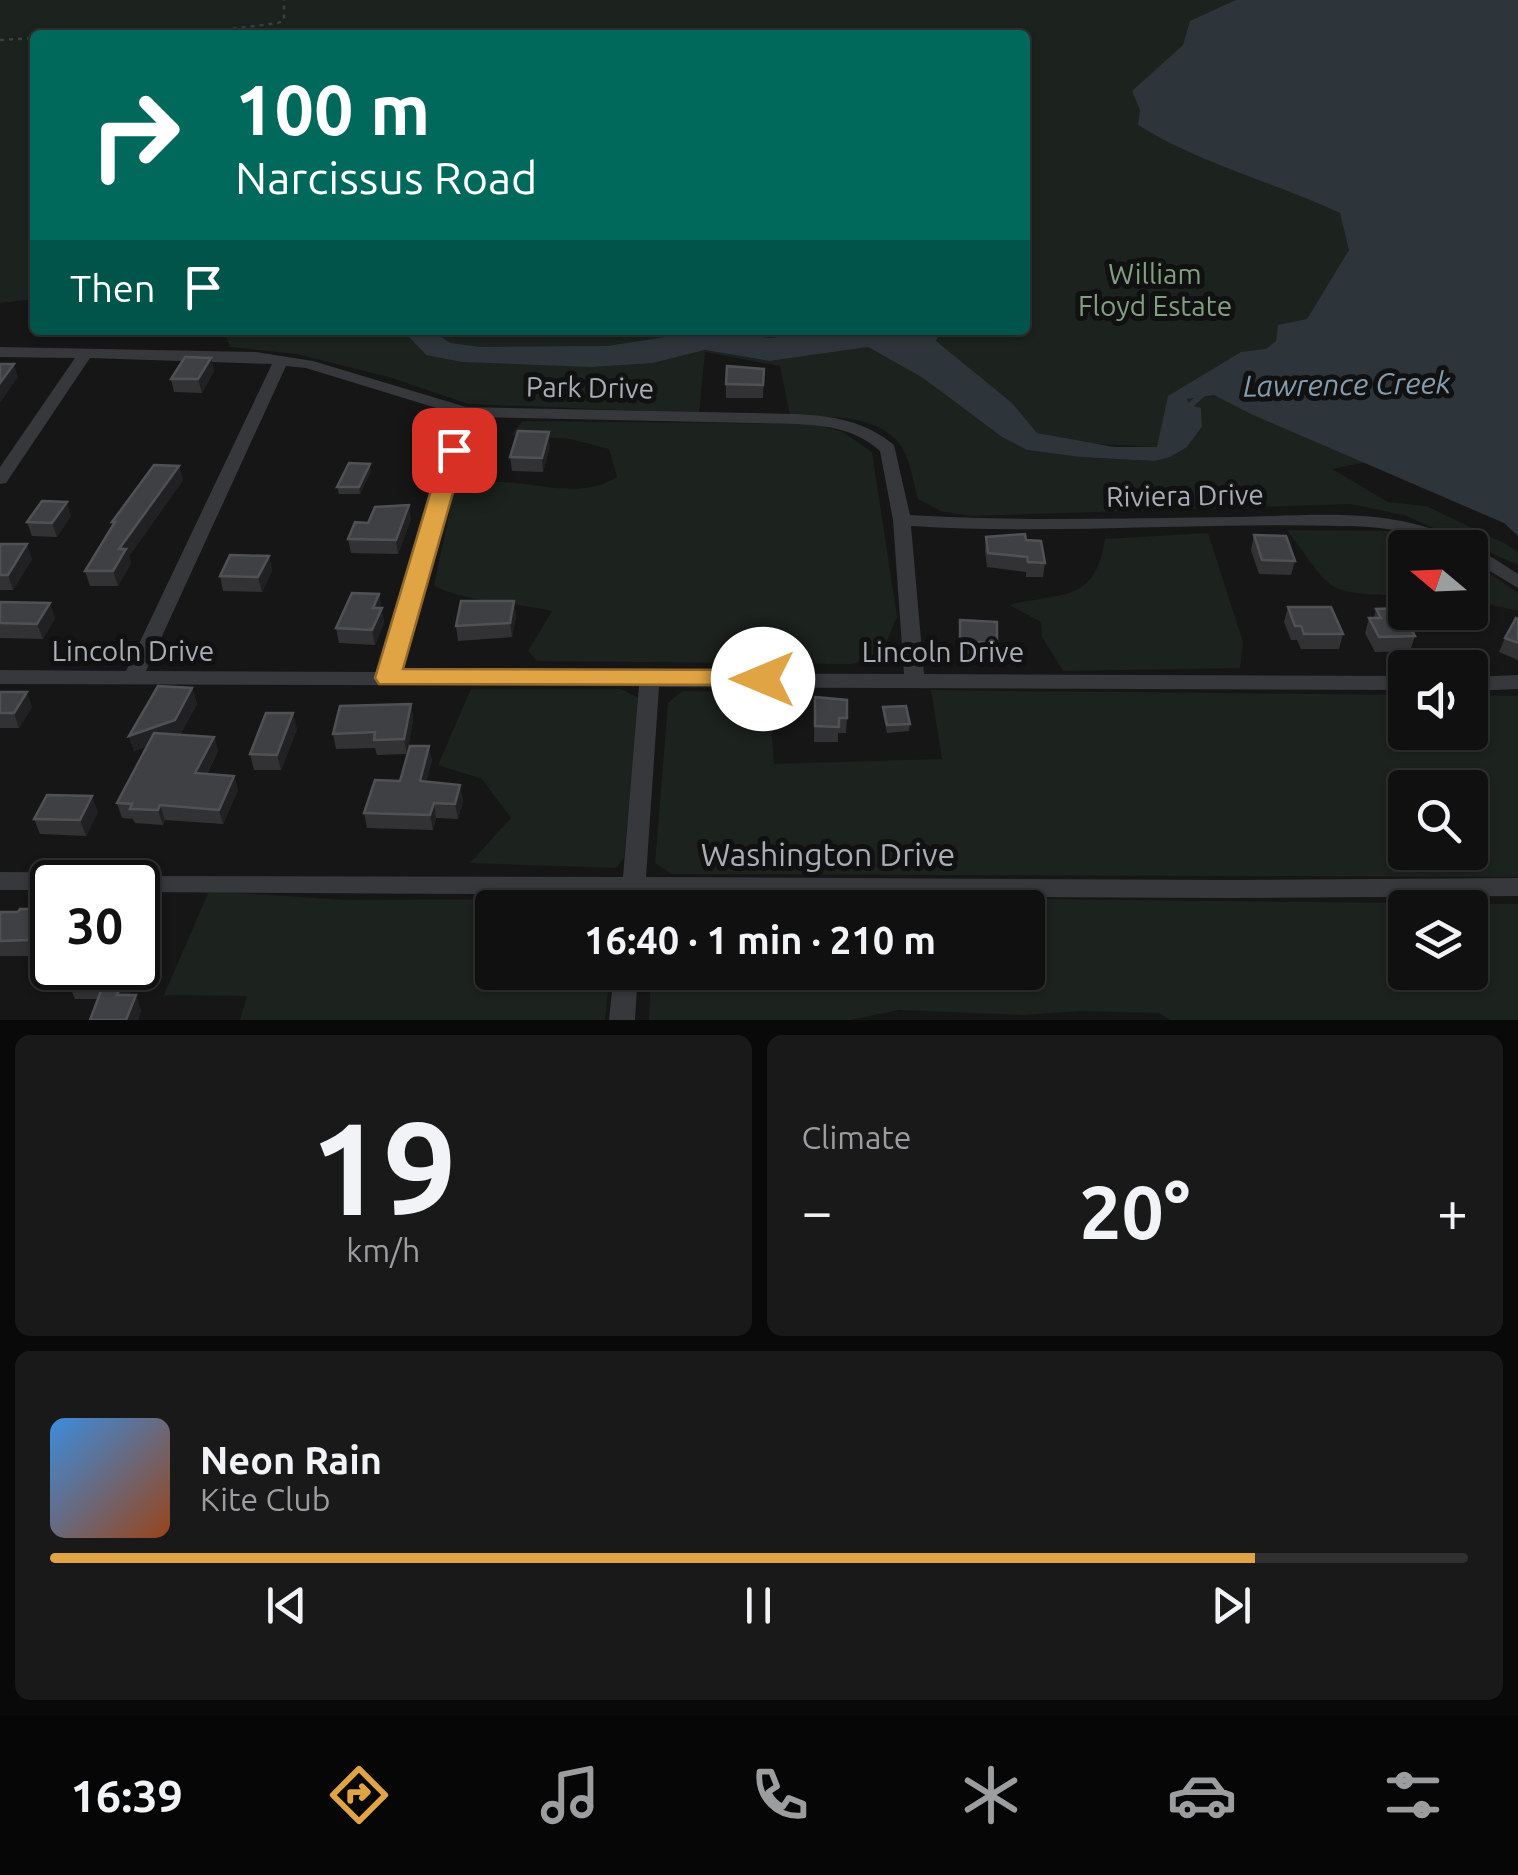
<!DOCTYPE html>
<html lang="en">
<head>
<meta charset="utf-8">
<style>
	body { margin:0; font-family:Ubuntu,sans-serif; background:#19191a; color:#f1f3f6; height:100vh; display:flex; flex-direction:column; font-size:38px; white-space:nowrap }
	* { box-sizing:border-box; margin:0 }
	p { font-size:32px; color:#9c9d9f }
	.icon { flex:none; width:55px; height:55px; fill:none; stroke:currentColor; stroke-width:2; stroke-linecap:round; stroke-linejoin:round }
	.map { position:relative; height:1020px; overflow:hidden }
	.sheet { display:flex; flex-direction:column; gap:15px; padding:15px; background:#090909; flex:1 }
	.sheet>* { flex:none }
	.top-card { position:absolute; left:30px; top:30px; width:1000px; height:305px; border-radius:10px; box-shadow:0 2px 8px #0004,0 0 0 2px #303031; background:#00695c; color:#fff; overflow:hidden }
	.needle { width:65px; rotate:289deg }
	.fabs { position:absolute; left:1388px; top:530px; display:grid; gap:20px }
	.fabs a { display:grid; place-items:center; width:100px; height:100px; border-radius:10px; background:#101011; box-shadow:0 2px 8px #0004,0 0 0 2px #303031; font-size:50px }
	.speed { position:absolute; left:30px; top:860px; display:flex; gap:20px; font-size:50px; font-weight:700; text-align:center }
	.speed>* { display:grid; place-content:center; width:130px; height:130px; border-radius:50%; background:#101011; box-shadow:0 2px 8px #0004,0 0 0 2px #303031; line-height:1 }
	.speed .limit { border:5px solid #111; border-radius:15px; background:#fff; color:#111 }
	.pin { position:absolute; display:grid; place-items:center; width:85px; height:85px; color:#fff; margin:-42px; border-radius:20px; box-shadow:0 5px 15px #0006 }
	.me { position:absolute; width:110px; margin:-55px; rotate:270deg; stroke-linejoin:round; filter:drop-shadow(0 0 8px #0008) }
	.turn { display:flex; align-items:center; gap:35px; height:210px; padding:0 40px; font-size:45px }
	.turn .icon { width:130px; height:130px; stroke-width:2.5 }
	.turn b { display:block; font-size:70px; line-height:85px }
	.then { display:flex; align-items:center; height:95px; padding:0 40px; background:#0003; gap:20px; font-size:38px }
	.big { font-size:75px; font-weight:600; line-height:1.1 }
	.sheet .card { flex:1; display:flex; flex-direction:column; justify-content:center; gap:15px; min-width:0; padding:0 35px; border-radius:15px; background:#19191a }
	.sheet .dial { align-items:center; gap:0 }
	.dial b { font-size:130px; line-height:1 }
	.song { display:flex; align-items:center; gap:30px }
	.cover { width:120px; height:120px; border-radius:15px; background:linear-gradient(135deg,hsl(210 70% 55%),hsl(20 70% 35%)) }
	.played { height:10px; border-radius:5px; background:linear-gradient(90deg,#e1a444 85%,#303031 85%) }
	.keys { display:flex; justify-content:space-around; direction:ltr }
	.heat { display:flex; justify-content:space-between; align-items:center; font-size:55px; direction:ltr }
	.sheet .tiles { flex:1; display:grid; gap:15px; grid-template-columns:1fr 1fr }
	.card:last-child { grid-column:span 2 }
	.trip { position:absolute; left:475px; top:890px; width:570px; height:100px; border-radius:10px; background:#101011; box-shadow:0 2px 8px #0004,0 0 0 2px #303031; font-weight:600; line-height:100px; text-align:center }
	.tab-bar { display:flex; height:160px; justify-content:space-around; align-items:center; background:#060607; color:#9c9d9f }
	.tab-bar .icon { width:70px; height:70px }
	.tab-bar .current { color:#e1a444 }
	.tab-bar b { font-size:45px; color:#f1f3f6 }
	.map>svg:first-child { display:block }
	.green { fill:#1c221d; fill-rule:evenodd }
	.water { fill:#2d353a }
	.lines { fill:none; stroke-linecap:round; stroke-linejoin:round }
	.stream { stroke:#2d353a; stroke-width:6 }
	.path { stroke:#3d3f43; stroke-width:2.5; stroke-dasharray:4 5; stroke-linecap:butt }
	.minor { fill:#37383c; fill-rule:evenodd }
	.wall { fill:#323235 }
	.shaded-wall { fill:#212123 }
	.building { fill:#3f4043; stroke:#4f5155; stroke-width:2.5 }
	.route { fill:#e1a444; stroke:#926b2c; stroke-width:2.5 }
	.labels { text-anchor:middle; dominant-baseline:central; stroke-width:10; stroke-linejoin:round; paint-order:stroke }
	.park-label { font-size:28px; fill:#829f82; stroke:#111112 }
	.street-label { font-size:28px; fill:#a9aeb6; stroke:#111112 }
	.water-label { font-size:30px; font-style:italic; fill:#839cae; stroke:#111112 }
	.near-street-label { font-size:32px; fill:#a9aeb6; stroke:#111112 }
</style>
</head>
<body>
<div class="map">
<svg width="1518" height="1020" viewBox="0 0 1518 1020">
	<rect width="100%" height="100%" fill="#161617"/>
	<!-- green -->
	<g class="green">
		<path d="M0,0H1265L1284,186L1340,213L1352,234L1368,462L1332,469L1388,502L1426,506L1506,544L1518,552V565L1404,515L1350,504L970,516L940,511L918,499C914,484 911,467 905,453C887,413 826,417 790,415L780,366L705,352L699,413L468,404L392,378L296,354L230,347L224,330H380L409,337L426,355L653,363L705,350L770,361L868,347L923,378L1002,437L1027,450L1080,457L1154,461L1187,447L1202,428L1201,416L1158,447L1076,443L1015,427L860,333L681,343L621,357L453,349L415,330H1025V35H35V299L0,303Z"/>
		<path d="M523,421L814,424L843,432L872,452L897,617L880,657L851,664L537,661L528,651L552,611C514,602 468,603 434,586L454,490C507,465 567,508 617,477L609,449L571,439L511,435Z"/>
		<path d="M1287,530L1389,531L1443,547L1405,548V596C1321,592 1336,595 1287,530Z"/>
		<path d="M1208,533L1243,642L1240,668L1063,671L1042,637L1041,622L1009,605C1061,592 1095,604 1105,539Z"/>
		<polygon points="1470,560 1518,593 1518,611 1470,600"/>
		<polygon points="471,689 621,689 639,698 624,858 616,868 470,863 511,818 482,779 438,765"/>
		<path d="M931,690L1405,695V732H1470V695L1518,696V877L672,874L655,863L668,703L682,691L755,692L769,697L774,764L942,759ZM1405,788H1470V852H1405Z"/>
		<polygon points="209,891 347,900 595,899 608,907 492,908 492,972 610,973 605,1020 240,1020 247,996 164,995"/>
		<path d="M666,895L1518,904V1020H1170L1159,1013L1080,1011L1023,1015L899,1010L850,1020H649L651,973L1028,972V908L658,907ZM1405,908H1470V972H1405Z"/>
	</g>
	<!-- water -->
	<path class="water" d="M1236,0H1518V536L1504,523L1253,415L1214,395L1187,399L1189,405L1201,408L1202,427L1187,447L1170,457L1154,461L1080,457L1027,450L1002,437L923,378L868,347L770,361L705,350L653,363L591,367L462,362L426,355L409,337L380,330H432L450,343L480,347L608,346L703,331L771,338L825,330H947L939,334L936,341L1012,403L1037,433L1114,447H1157L1168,396L1241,352L1266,349L1276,341L1278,325L1307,319L1349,250L1340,213C1274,182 1200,164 1138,125L1140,110L1132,91L1183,45L1190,21Z"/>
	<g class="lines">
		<!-- stream -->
		<polyline class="stream" points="1185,410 1206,391"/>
		<!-- path -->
		<g class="path">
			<polyline points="143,35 200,33 278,23 284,20 284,0"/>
			<polyline points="0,40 35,38"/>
		</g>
		<!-- minor -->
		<g class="minor">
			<path d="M0,347L256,352L313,361L466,407L797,414C833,416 865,421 894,445L910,515C1020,522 1130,518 1240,517C1298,516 1358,510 1415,524C1454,534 1485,552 1518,574V588L1470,559V548C1445,548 1434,540 1411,534C1389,528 1365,526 1342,526C1199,522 1055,535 911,526L924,674L1405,676V690L659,687L646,877L1231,880L1518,878V896L1231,898L645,895L644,908H620L621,895L138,892V882H52V890H0V872L123,873L131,876L623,877L639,686L0,684V670L126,671L272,364L90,358L6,483L0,484V467L75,358L0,357ZM286,366L306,368L456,414L380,672L146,671ZM472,417L797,424C829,426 855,429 880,451L893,520L904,674L399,672Z"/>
			<polygon points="1518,675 1518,689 1470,691 1470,677"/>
			<polygon points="614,972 638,972 635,1020 609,1020"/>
		</g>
	</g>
	<!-- wall -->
	<g class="wall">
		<polygon points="211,358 214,371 202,393 174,392 171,379"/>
		<polygon points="764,369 763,398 726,398 726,384"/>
		<polygon points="550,446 543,472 512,471 510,457"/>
		<polygon points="179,466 183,480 129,556 131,563 118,586 90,586 85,571 113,526 112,522"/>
		<polygon points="371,471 360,494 339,494 337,487"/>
		<polygon points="71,516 57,537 32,536 27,522"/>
		<polygon points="411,519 398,554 351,553 348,539 368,523"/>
		<polygon points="1254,535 1295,561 1291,575 1259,574 1251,550"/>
		<polygon points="986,537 1026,540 1045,563 1043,577 1026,577 1026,572 987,567 985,551"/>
		<polygon points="0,544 32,559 13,590 0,590"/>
		<polygon points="269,556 272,571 262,592 223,591 220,576"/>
		<polygon points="379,594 384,623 375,645 339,643 336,628"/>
		<polygon points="514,601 516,616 512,637 458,641 456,626"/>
		<polygon points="0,602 55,618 43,639 0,638"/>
		<polygon points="1288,607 1343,634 1339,649 1301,649 1297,640 1291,640 1284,622"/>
		<polygon points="1376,609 1415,636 1410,651 1375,652 1365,633 1369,618 1374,618"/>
		<polygon points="1518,619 1518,660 1499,652 1505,638"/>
		<polygon points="960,620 997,643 996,658 958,656"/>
		<polygon points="192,688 197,704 180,735 214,737 218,751 207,774 234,776 238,790 223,824 165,820 163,825 135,823 133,819 122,818 117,803 147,746 134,751 129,736"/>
		<polygon points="0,692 32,707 19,728 0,728"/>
		<polygon points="815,697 847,718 846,733 838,733 838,742 814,742"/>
		<polygon points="411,704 413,720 407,754 377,755 375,748 336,749 333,734"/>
		<polygon points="883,707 910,724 909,731 887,733 883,715"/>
		<polygon points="297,729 281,770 254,770 250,754"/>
		<polygon points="432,760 426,782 463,800 458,819 436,818 433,830 367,828 364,813 400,781"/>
		<polygon points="98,812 86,836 40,834 34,819"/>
		<polygon points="42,909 48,924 34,956 0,956 0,912 18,912"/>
		<polygon points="152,910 157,925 129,995 141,1010 138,1020 90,1020 98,999 75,999 68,983 138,968"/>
	</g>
	<!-- shaded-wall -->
	<g class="shaded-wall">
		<polygon points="211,358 214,371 202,393 198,379"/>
		<polygon points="14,364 18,377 0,403 0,383"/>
		<polygon points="549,432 550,446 543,472 542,458"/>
		<polygon points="370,464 371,471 360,494 359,487"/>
		<polygon points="179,466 183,480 129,556 131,563 118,586 113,571 119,549"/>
		<polygon points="67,502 71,516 57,537 52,523"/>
		<polygon points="409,505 411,519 398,554 396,540"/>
		<polygon points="27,544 32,559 13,590 8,575"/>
		<polygon points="269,556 272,571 262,592 258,577"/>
		<polygon points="379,594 384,623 375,645 372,630 373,608"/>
		<polygon points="514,601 516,616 512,637 510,623"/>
		<polygon points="50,603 55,618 43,639 37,624"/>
		<polygon points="192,688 197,704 180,735 134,751 129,736"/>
		<polygon points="27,692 32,707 19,728 14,713"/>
		<polygon points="411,704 413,720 407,754 404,739"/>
		<polygon points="293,713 297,729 281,770 277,755"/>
		<polygon points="214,737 218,751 200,787 195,773"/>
		<polygon points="429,746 432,760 423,796 420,781"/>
		<polygon points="234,776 238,790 223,824 219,810"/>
		<polygon points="460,785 463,800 458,819 455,804"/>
		<polygon points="92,796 98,812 86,836 80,820"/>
		<polygon points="434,803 436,818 433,830 430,815"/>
		<polygon points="160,805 165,820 163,825 158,810"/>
		<polygon points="42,909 48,924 34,956 28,940"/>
		<polygon points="152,910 157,925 123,1011 117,995 128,968 138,968 138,945"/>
		<polygon points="136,995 141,1010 138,1020 126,1020"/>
	</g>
	<!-- building -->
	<g class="building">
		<polygon points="185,357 211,358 198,379 171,379"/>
		<polygon points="0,364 14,364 0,383"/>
		<polygon points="727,366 764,369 763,385 726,384"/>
		<polygon points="518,431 549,432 542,458 510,457"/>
		<polygon points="349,463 370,464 359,487 337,487"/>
		<polygon points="154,465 179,466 119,549 126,549 113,571 85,571 115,522 112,522"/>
		<polygon points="42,501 67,502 52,523 27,522"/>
		<polygon points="409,505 396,540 348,539 355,522 368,523 375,507"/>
		<polygon points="1025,534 1026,540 1041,541 1045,563 1028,562 1027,557 988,553 986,537"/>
		<polygon points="1254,535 1286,536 1295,561 1262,560"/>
		<polygon points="0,544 27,544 8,575 0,575"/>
		<polygon points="230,555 269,556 258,577 220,576"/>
		<polygon points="352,593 379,594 373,608 382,608 372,630 336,628"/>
		<polygon points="461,601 514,601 510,623 456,626"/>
		<polygon points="0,602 50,603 37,624 0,623"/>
		<polygon points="1288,607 1331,607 1343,634 1304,634 1301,626 1295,626"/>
		<polygon points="1400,608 1415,636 1379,637 1369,618 1381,618 1376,609"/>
		<polygon points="1516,618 1518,619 1518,643 1505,638"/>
		<polygon points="960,620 997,622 997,643 960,641"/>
		<polygon points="158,686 192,688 175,720 129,736"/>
		<polygon points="0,692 27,692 14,713 0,713"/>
		<polygon points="815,697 847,700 847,718 839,718 839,727 815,726"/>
		<polygon points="411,704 404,739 374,740 375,732 333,734 340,706"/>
		<polygon points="906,706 910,724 887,725 883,707"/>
		<polygon points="266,713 293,713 277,755 250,754"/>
		<polygon points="154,733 214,737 195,773 234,776 219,810 160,805 158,810 130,809 132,804 117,803"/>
		<polygon points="410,746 429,746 420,781 460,785 455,804 434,803 430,815 364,813 375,780 400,781"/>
		<polygon points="47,795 92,796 80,820 34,819"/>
		<polygon points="20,909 42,909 28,940 0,941 0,912 18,912"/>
		<polygon points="138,910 152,910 138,945"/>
		<polygon points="75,968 128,968 117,995 136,995 126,1020 90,1020 104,983 68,983"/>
	</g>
	<!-- route -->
	<polygon class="route" points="454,443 465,450 403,669 763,670 772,673 776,679 772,685 379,684 375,678 443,450"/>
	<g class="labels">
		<!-- park labels -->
		<g class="park-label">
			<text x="1155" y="273">William<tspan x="1155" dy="32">Floyd Estate</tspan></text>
		</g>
		<!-- street labels -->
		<g class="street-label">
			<text transform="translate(590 387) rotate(1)">Park Drive</text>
			<text transform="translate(1185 495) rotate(-1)">Riviera Drive</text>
			<text x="133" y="650">Lincoln Drive</text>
			<text x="943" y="651">Lincoln Drive</text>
		</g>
		<!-- water labels -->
		<g class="water-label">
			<text transform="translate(1347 384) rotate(-1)">Lawrence Creek</text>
		</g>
		<!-- near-street labels -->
		<g class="near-street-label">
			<text x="828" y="854">Washington Drive</text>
		</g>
	</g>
</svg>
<div class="fabs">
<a><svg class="needle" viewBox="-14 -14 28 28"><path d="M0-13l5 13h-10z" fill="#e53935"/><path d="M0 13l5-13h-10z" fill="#9c9d9f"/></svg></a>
<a><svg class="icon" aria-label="sound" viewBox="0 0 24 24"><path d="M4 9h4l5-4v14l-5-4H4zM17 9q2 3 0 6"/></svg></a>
<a><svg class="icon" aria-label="search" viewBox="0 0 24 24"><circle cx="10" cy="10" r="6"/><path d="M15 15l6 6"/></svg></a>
<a><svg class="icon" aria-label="layers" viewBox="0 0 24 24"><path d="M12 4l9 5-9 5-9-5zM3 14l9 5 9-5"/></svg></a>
</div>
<div class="speed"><div class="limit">30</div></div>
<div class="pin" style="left:454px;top:450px;background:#d93025"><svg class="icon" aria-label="arrive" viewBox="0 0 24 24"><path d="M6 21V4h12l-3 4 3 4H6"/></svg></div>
<svg class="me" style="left:763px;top:679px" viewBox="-20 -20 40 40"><circle r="19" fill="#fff"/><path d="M0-13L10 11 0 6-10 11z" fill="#e1a444"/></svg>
<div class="trip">16:40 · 1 min · 210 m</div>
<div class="top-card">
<div class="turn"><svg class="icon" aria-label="right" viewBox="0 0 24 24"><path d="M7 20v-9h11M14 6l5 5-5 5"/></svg><div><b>100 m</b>Narcissus Road</div></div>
<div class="then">Then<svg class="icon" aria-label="arrive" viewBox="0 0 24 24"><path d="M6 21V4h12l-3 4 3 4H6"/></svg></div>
</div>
</div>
<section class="sheet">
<div class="tiles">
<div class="card dial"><b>19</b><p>km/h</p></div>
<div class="card"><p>Climate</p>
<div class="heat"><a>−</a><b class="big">20°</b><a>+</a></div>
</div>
<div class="card">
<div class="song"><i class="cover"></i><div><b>Neon Rain</b><p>Kite Club</p></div></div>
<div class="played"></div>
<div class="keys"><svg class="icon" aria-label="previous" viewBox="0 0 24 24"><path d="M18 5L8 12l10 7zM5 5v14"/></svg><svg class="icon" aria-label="pause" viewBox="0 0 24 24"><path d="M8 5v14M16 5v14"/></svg><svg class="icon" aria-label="next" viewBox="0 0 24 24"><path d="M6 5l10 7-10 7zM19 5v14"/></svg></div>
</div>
</div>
</section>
<nav class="tab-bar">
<b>16:39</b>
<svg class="icon current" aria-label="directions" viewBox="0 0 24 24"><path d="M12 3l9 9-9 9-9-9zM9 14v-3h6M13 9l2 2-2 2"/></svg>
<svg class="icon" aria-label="music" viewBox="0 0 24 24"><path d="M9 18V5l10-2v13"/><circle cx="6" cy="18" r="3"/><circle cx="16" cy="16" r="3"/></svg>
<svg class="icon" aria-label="phone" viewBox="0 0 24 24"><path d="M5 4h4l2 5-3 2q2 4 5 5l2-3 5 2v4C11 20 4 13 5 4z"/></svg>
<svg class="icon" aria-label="climate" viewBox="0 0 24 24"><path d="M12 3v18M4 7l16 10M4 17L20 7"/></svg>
<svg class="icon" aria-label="car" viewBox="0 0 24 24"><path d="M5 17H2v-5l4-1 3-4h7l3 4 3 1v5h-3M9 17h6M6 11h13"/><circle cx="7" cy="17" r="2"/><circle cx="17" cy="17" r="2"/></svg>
<svg class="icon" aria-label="filters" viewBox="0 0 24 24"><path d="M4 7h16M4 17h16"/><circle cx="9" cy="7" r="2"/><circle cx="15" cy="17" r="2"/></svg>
</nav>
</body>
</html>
